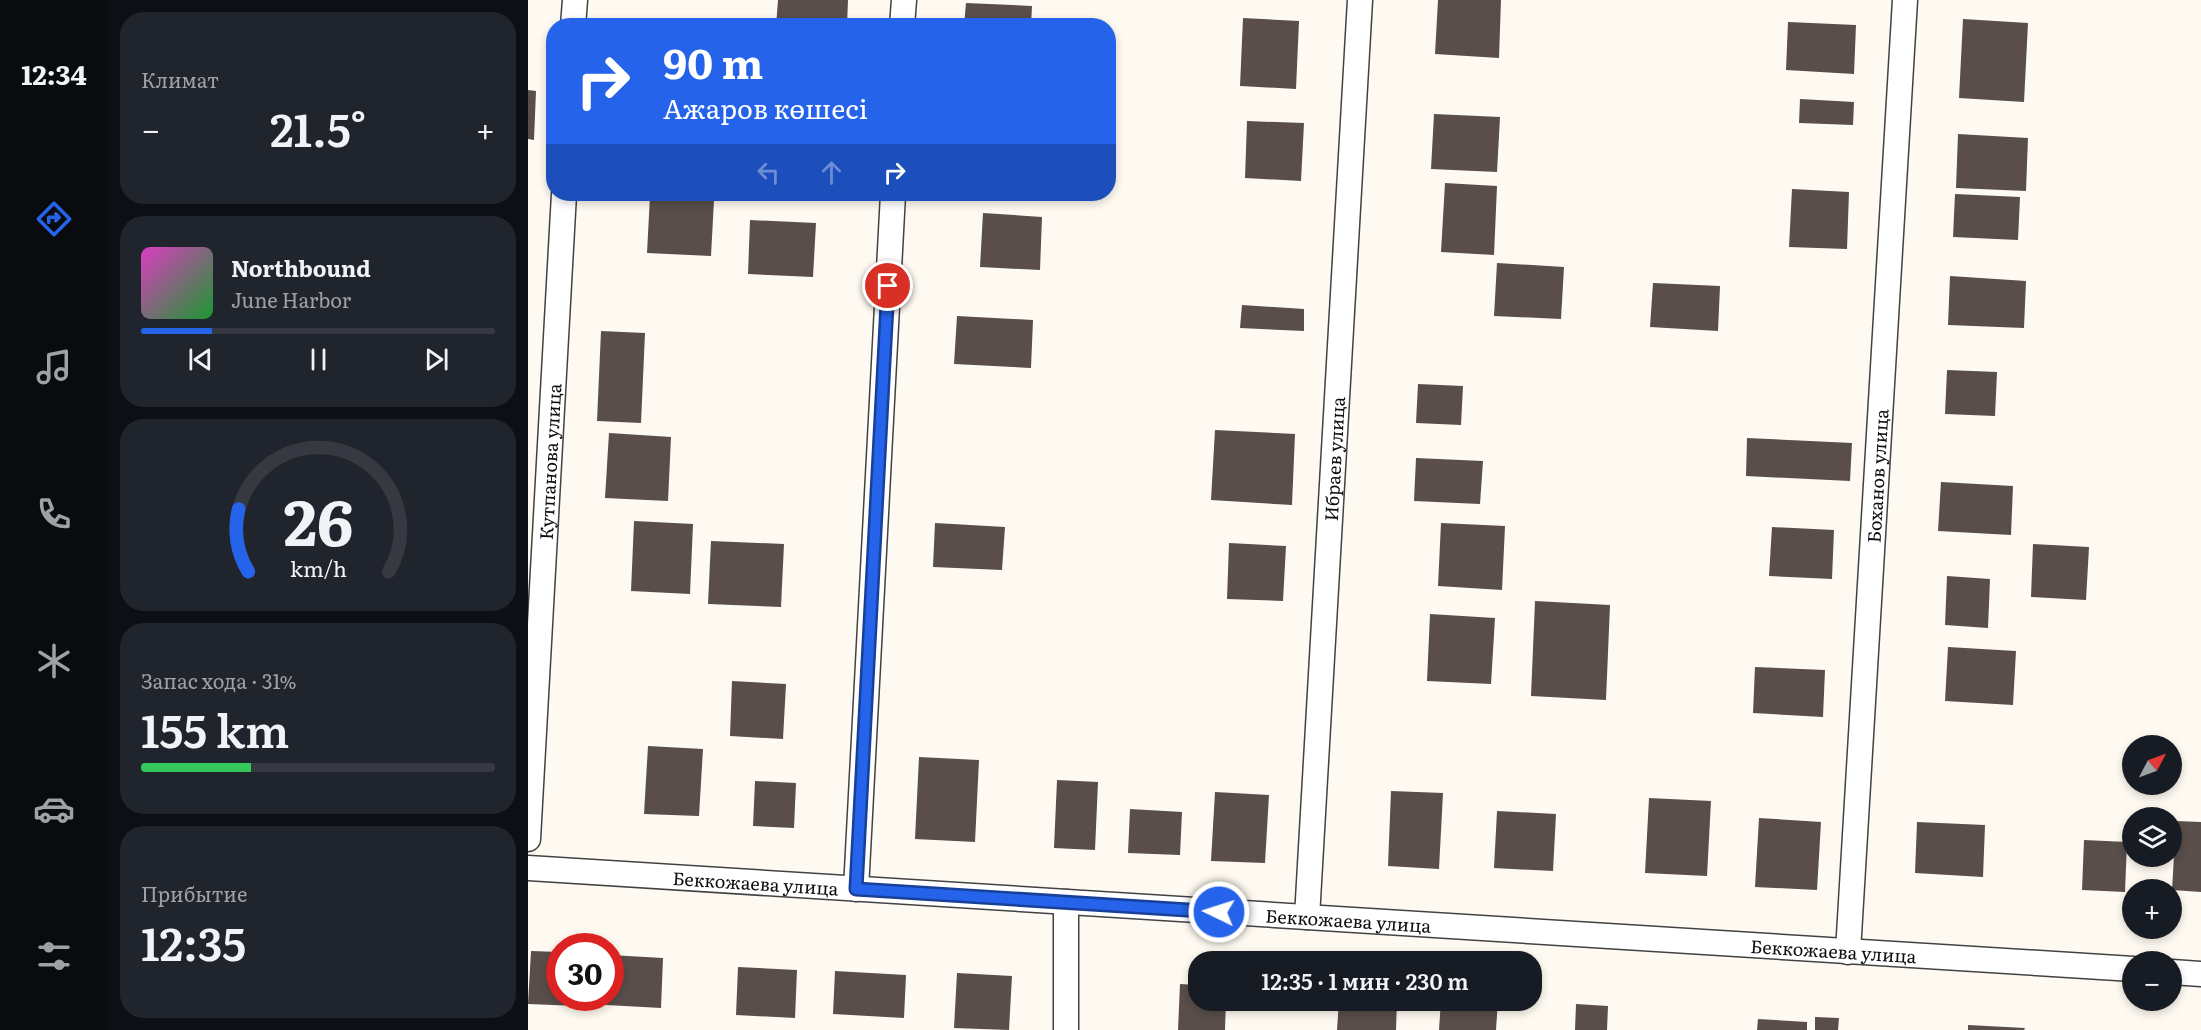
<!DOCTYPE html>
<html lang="ru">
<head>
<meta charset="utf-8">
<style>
	body { margin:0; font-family:Literata,serif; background:#20242c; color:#f1f3f6; height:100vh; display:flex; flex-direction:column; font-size:22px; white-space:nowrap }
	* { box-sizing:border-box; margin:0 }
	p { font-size:20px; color:#9ea1a6 }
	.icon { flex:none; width:33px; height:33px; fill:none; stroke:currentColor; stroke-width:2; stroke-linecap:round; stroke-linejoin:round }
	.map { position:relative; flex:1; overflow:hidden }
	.drawer { display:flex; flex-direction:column; gap:12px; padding:12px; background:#0d0f14; width:420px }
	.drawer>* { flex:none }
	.top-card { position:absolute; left:18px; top:18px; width:570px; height:183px; border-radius:24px; box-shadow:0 3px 9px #0003; background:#2563eb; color:#fff; overflow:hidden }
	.needle { width:39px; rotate:49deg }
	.controls { position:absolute; left:1594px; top:735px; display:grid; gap:12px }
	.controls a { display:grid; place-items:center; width:60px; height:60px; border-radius:50%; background:#171b24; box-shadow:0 3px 9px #0003; font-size:30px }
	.speed { position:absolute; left:18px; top:933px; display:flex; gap:12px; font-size:30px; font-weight:700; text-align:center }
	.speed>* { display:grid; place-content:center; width:78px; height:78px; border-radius:50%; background:#171b24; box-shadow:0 3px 9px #0003; line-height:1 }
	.speed .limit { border:9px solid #d22; background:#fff; color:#111 }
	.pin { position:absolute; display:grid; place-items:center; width:51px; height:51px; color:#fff; margin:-26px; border:3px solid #fff; border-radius:50%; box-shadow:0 2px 6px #0007 }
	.me { position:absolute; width:66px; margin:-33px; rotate:274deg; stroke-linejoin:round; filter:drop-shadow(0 0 4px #0008) }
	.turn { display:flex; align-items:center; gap:21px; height:126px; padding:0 18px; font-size:27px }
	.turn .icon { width:78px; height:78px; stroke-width:2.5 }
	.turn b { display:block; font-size:42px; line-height:51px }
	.lanes { display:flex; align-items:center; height:57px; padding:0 18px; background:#0003; justify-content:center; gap:30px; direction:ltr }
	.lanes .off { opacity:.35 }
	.big { font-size:45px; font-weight:600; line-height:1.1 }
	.drawer .card { flex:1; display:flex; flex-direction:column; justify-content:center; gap:9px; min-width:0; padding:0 21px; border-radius:24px; background:#20242c }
	.drawer .dial { align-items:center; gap:0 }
	.dial svg { height:156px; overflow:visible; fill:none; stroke:#363941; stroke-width:7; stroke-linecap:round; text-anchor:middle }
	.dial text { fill:#f1f3f6; stroke:none }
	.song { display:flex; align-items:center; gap:18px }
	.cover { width:72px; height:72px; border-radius:9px; background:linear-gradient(135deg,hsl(310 70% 55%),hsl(130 70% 35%)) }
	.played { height:6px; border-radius:3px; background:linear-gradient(90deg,#2563eb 20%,#363941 20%) }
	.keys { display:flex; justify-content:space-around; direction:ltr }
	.heat { display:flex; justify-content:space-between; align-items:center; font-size:33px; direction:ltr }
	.charge { height:9px; border-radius:4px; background:linear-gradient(90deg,#34c759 31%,#363941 0) }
	.trip { position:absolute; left:660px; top:951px; width:354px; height:60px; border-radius:24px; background:#171b24; box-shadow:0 3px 9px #0003; font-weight:600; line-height:60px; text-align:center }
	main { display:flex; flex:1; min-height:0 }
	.tabs { display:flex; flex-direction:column; width:108px; justify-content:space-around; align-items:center; background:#090b0e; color:#9ea1a6 }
	.tabs .icon { width:42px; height:42px }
	.tabs .on { color:#2563eb }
	.tabs b { font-size:27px; color:#f1f3f6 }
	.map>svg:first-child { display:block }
	.building { fill:#594e4a }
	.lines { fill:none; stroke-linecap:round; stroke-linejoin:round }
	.street-casing { stroke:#424242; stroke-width:27 }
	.street { stroke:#fff; stroke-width:24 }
	.route-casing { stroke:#184099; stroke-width:15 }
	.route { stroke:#2563eb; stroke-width:10 }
	.labels { text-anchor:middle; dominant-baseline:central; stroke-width:6; stroke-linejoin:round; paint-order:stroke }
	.street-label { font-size:18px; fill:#0f0f0f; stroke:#fff }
</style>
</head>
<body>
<main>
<nav class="tabs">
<b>12:34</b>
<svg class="icon on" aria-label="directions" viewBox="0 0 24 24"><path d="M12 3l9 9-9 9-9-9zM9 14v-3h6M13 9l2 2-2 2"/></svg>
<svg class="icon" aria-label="music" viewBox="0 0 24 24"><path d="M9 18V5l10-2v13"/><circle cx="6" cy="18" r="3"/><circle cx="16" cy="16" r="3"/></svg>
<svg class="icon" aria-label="phone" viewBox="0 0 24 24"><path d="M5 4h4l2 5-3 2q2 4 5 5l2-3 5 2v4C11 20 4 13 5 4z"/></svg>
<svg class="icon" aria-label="climate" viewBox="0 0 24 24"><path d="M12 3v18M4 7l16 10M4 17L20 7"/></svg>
<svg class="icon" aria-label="car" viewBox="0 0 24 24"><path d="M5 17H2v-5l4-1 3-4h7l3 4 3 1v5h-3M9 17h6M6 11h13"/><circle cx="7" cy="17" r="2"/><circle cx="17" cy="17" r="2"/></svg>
<svg class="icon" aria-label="filters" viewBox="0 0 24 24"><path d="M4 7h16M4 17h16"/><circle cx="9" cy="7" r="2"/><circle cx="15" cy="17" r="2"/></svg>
</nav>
<section class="drawer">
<div class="card"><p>Климат</p>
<div class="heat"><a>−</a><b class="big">21.5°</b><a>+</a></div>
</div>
<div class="card">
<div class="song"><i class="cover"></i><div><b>Northbound</b><p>June Harbor</p></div></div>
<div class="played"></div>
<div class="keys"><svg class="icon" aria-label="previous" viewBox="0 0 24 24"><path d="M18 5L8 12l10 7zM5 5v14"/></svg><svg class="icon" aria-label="pause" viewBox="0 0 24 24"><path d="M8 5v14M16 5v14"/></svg><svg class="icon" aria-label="next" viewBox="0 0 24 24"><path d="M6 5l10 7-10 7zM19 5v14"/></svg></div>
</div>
<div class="card dial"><svg viewBox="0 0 100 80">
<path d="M14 69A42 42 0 1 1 86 69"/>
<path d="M14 69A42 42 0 0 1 9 37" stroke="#2563eb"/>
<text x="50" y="56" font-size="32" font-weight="700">26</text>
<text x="50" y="72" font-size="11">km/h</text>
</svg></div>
<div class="card"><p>Запас хода · 31%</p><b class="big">155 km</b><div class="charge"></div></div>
<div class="card"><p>Прибытие</p><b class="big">12:35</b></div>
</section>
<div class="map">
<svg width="1673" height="1030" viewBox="0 0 1673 1030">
	<rect width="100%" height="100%" fill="#fffaf1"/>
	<!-- building -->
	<g class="building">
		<polygon points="250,0 320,0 319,26 248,26"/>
		<polygon points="910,0 973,0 971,58 907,54"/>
		<polygon points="438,3 504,6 503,26 436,26"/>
		<polygon points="715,18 771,21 768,89 712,86"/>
		<polygon points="1435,19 1500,23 1496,102 1431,98"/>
		<polygon points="1260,22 1328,25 1326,74 1258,70"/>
		<polygon points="0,90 8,91 6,140 0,139"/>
		<polygon points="1272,99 1326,102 1325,125 1271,123"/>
		<polygon points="906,114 972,117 969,172 903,169"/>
		<polygon points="719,121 776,123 773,181 717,178"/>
		<polygon points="1430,134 1500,138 1498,191 1428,188"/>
		<polygon points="917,183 969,186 966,255 913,252"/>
		<polygon points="1264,189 1321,192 1319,249 1261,247"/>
		<polygon points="1427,194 1492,197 1490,240 1425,237"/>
		<polygon points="122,196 186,200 183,256 119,253"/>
		<polygon points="455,213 514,217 512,270 452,267"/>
		<polygon points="222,220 288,223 285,277 220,274"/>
		<polygon points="969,263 1036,267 1033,319 966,316"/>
		<polygon points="1422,276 1498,281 1496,328 1420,325"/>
		<polygon points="1125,283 1192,286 1190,331 1122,327"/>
		<polygon points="714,305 776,309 776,331 712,328"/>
		<polygon points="429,316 505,320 503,368 426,364"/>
		<polygon points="73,331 117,333 113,423 69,421"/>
		<polygon points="1419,370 1469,372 1467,416 1417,414"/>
		<polygon points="890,384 935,386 933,425 888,423"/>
		<polygon points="687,430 767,434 764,505 683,500"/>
		<polygon points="81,433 143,437 140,501 77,498"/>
		<polygon points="1219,438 1324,443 1322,481 1218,476"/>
		<polygon points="888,458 955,461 952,504 886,501"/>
		<polygon points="1413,482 1485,486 1483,535 1410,531"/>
		<polygon points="106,521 165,524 162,594 103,591"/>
		<polygon points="407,523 477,527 474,570 405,567"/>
		<polygon points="913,523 977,526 974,590 910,586"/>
		<polygon points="1244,527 1306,530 1304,579 1241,576"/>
		<polygon points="183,541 256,544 253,607 180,604"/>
		<polygon points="701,543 758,546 755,601 699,599"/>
		<polygon points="1505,544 1561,547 1558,600 1503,597"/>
		<polygon points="1419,576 1462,579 1460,628 1417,625"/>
		<polygon points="1007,601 1082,605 1078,700 1003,696"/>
		<polygon points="902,614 967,618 963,684 899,681"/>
		<polygon points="1420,647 1488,651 1485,705 1417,701"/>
		<polygon points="1227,667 1297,670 1295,717 1225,713"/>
		<polygon points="204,681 258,684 255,739 202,736"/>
		<polygon points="120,746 175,749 171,816 116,814"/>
		<polygon points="391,757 451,760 447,842 387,839"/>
		<polygon points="529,780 570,782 567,850 526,848"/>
		<polygon points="227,781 268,783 266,828 225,826"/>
		<polygon points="863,791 915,793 911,869 860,866"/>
		<polygon points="687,792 741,795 737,863 683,861"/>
		<polygon points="1121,798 1183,801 1179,876 1117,873"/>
		<polygon points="602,809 654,812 652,855 600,853"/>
		<polygon points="969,811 1028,814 1025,871 966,868"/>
		<polygon points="1231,818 1293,822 1289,890 1227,887"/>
		<polygon points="1648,821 1673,822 1673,892 1644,890"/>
		<polygon points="1389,822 1457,825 1455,877 1387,873"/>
		<polygon points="1556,840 1599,842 1597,892 1554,890"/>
		<polygon points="3,951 32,952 32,998 51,998 51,1006 0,1004"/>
		<polygon points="82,955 135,958 133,1008 60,1004 60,998 82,998"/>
		<polygon points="210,967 269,970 267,1018 208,1015"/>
		<polygon points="307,971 378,975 376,1018 305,1014"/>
		<polygon points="429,973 484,976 481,1030 426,1028"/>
		<polygon points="652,984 670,985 670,1000 698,1000 697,1030 650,1030"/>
		<polygon points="811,1000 869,1000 868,1030 809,1030"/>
		<polygon points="913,1000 970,1000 968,1030 911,1030"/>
		<polygon points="1048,1004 1080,1006 1079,1030 1047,1030"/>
		<polygon points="1287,1017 1311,1018 1310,1030 1287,1030"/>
		<polygon points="1230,1019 1279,1022 1279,1030 1229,1030"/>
		<polygon points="1440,1025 1497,1028 1496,1030 1440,1030"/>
	</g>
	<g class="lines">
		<!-- street casing -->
		<g class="street-casing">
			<g id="street">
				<polyline points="45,26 47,0"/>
				<polyline points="374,26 376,0"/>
				<path id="s1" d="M0,839L36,194"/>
				<path id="s2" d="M0,868L1605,969"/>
				<polyline points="328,889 365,194"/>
				<path id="s3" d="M779,917L832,0"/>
				<path id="s4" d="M1320,952L1377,0"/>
				<polyline points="1644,972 1673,974"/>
				<polyline points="538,1030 538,902"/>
			</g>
		</g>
		<!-- street -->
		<use href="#street" class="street"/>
	</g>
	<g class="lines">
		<!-- route casing -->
		<g class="route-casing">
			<polyline id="route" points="360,286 328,889 691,912"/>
		</g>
		<!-- route -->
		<use href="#route" class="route"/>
	</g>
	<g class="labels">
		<!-- street labels -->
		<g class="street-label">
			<text stroke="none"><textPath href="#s3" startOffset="459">Ибраев улица</textPath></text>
			<text stroke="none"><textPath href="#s1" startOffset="378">Кутпанова улица</textPath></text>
			<text stroke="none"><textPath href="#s4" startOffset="477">Боханов улица</textPath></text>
			<text stroke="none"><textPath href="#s2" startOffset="228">Беккожаева улица</textPath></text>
			<text stroke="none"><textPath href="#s2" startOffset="822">Беккожаева улица</textPath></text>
			<text stroke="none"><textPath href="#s2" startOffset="1308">Беккожаева улица</textPath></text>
		</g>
	</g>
</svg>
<div class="controls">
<a><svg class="needle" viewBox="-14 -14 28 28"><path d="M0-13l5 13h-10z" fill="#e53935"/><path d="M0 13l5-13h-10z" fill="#9ea1a6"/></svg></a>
<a><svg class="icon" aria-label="layers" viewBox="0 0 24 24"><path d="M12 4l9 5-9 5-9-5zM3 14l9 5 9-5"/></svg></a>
<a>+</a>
<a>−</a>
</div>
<div class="speed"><div class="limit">30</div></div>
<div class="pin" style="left:360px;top:286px;background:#d93025"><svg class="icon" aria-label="arrive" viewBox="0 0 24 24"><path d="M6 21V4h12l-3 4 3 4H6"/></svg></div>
<svg class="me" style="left:691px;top:912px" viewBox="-20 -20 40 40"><circle r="17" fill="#2563eb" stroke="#fff" stroke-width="3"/><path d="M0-11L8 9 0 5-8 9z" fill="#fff"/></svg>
<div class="trip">12:35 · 1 мин · 230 m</div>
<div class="top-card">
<div class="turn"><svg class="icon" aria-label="right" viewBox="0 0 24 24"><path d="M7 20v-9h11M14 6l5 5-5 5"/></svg><div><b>90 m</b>Ажаров көшесі</div></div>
<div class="lanes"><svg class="icon off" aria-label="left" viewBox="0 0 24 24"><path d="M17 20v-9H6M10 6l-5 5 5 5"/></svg><svg class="icon off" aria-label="ahead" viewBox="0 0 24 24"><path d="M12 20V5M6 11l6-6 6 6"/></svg><svg class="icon" aria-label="right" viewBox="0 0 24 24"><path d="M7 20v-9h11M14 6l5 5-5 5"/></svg></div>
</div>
</div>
</main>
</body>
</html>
